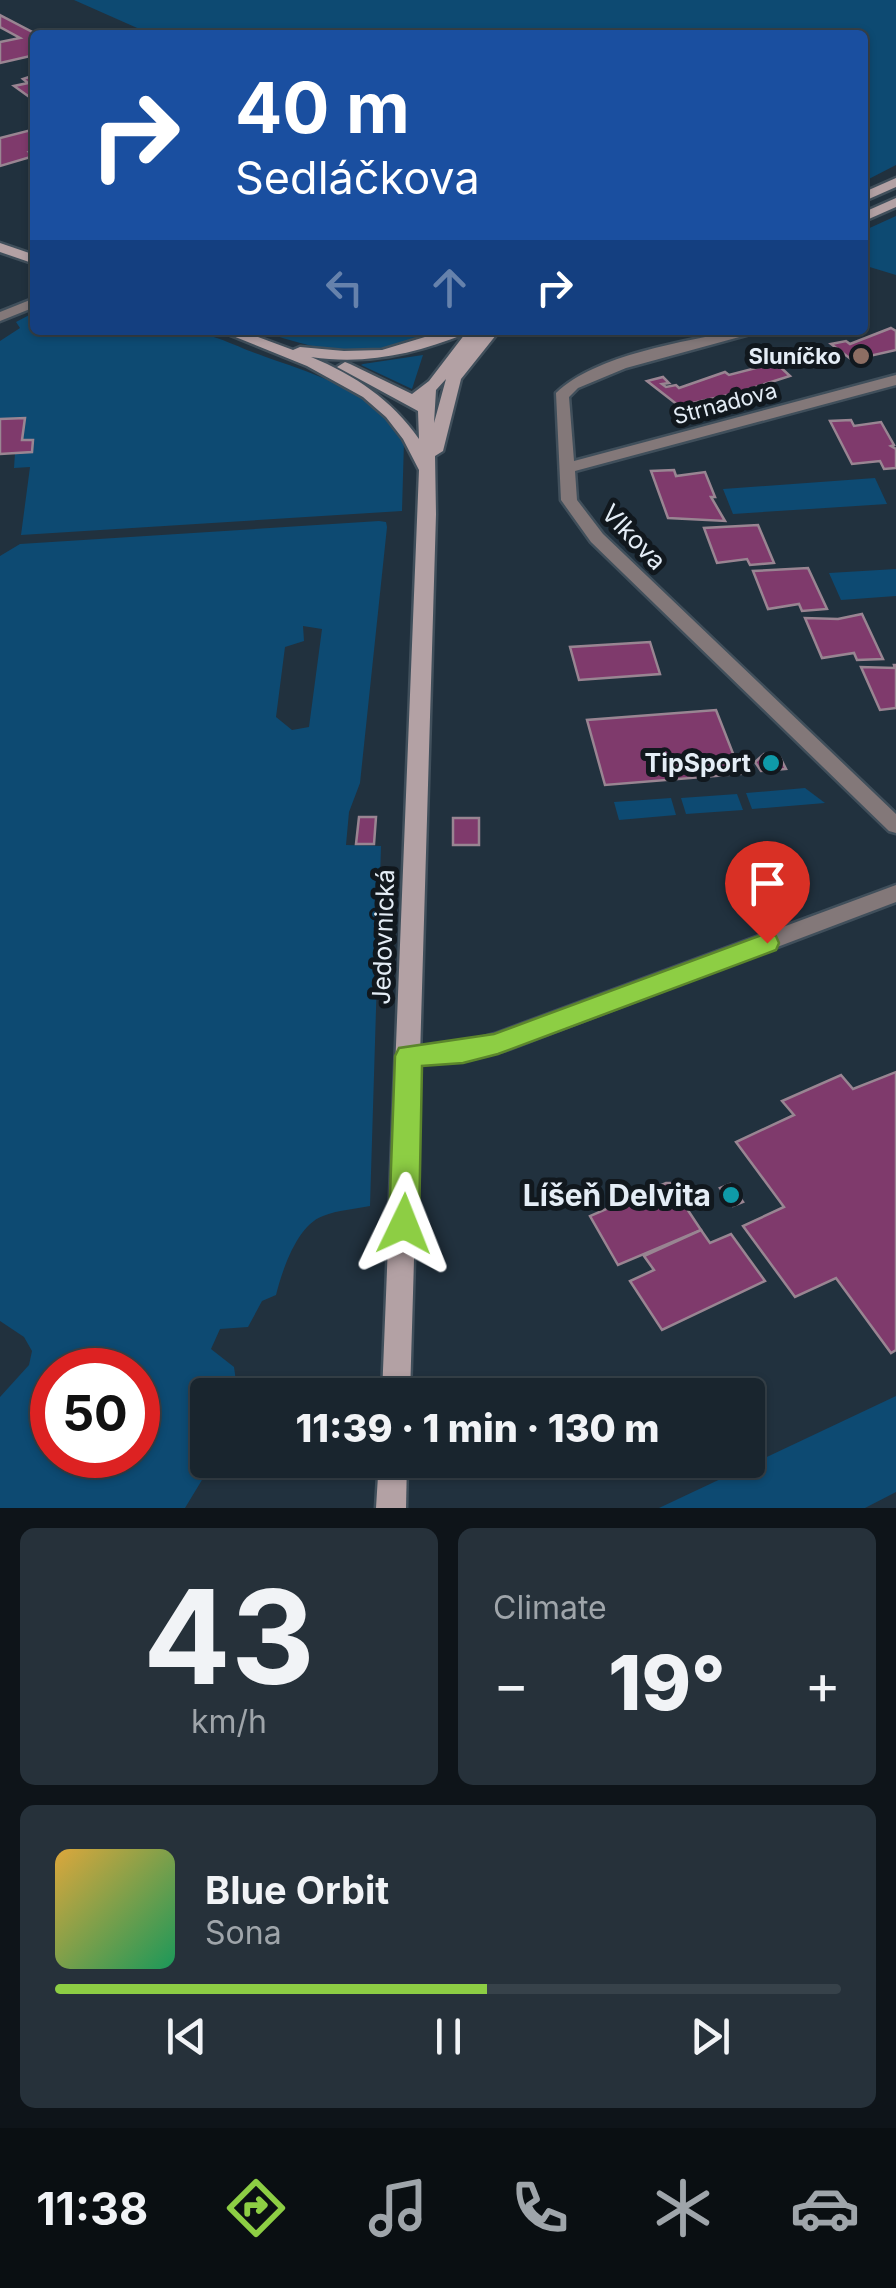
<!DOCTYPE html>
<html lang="en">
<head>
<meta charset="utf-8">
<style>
	body { margin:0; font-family:Inter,sans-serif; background:#26313a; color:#f1f3f6; height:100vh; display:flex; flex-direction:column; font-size:38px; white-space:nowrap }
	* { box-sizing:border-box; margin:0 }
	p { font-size:32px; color:#9fa5aa }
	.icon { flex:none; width:55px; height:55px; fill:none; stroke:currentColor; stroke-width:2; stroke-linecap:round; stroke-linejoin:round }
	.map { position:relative; height:1508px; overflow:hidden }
	.side { display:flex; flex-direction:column; gap:20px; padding:20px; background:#0e1419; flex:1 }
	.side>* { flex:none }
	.guide { position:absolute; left:30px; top:30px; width:838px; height:305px; border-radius:10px; box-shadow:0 2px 8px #0004,0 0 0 2px #37424a; background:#1a4fa0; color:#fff; overflow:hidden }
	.speed { position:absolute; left:30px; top:1348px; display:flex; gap:20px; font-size:50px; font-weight:700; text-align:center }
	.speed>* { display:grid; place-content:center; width:130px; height:130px; border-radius:50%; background:#19252e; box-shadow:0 2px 8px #0004,0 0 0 2px #37424a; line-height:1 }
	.speed .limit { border:15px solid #d22; background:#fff; color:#111 }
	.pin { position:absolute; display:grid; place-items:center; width:85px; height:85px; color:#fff; margin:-102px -42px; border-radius:50% 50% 50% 0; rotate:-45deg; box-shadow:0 0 10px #0007 }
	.pin .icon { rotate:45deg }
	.me { position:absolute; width:110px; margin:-55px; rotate:2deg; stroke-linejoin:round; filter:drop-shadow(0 0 8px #0008) }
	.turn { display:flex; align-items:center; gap:35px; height:210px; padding:0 40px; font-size:45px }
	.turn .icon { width:130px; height:130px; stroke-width:2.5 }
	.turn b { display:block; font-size:70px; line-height:85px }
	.lanes { display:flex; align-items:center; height:95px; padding:0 40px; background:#0003; justify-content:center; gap:50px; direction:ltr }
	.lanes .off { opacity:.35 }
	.big { font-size:75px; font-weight:800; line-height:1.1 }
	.side .card { flex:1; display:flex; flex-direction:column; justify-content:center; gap:15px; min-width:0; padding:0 35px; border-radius:15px; background:#26313a }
	.side .dial { align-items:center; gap:0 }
	.dial b { font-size:130px; line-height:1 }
	.song { display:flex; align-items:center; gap:30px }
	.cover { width:120px; height:120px; border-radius:15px; background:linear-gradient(135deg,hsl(40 70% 55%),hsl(150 70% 35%)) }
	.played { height:10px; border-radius:5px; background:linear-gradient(90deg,#8dce44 55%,#37424a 55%) }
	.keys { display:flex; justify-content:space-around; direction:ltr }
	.heat { display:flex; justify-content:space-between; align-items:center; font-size:55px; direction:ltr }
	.side .tiles { flex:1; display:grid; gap:20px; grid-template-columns:1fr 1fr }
	.card:last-child { grid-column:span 2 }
	.trip { position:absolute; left:190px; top:1378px; width:575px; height:100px; border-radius:10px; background:#19252e; box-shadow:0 2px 8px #0004,0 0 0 2px #37424a; font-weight:800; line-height:100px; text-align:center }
	.menu { display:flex; height:160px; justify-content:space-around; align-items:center; background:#0a0f12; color:#9fa5aa }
	.menu .icon { width:70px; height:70px }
	.menu .on { color:#8dce44 }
	.menu b { font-size:45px; color:#f1f3f6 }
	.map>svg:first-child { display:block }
	.green { fill:#0d4a72; fill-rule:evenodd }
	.building { fill:#7f3a6c; stroke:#998592; stroke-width:2.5 }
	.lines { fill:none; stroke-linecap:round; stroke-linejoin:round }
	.minor-casing { stroke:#404f5b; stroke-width:5 }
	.secondary-casing { stroke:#404f5b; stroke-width:5 }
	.minor { fill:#837879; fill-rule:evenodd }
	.secondary { fill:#b3a1a4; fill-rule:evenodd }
	.route { fill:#8dce44; stroke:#5c862c; stroke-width:2.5 }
	.education-dot { fill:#8d6e63; stroke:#11181e; stroke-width:4 }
	.culture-dot { fill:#0f9aa8; stroke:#11181e; stroke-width:4 }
	.labels { text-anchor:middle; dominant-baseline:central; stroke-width:10; stroke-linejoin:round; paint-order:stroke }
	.far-poi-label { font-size:22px; font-weight:bold; fill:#e4edf6; stroke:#11181e; text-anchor:end }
	.far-street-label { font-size:22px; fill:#e4edf6; stroke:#11181e }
	.street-label { font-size:25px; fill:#e4edf6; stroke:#11181e }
	.poi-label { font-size:25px; font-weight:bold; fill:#e4edf6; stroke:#11181e; text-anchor:end }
	.near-poi-label { font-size:30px; font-weight:bold; fill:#e4edf6; stroke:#11181e; text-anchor:end }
</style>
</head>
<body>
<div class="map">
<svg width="896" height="1508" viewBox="0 0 896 1508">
	<rect width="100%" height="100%" fill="#21313e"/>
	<!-- green -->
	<g class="green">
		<polygon points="74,0 896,0 896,165 863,182 862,35 153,35"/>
		<polygon points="896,216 896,275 863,265 863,231"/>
		<path d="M35,312V330C83,330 135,332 181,331C204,330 234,345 255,353C300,370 385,392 404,441L402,511L21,535L30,467L14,468L15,453L33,440H22L24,418L0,419V341L20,328L16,322Z"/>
		<path d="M258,330H441C384,369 318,350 258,330Z"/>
		<polygon points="423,355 412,389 361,365 363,364"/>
		<polygon points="875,478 887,504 733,514 723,489"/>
		<path d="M379,521L386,522L387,527L360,783L349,812L346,845L381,846L370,1206C355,1209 338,1210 323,1216C297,1225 282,1271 276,1295L262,1301L248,1327L220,1329L211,1349L234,1367L238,1395H208V1460H214L185,1508H0V1397L29,1365L32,1351L24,1337L0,1321V556L20,544ZM303,626L322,629L309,727L292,730L276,717L285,647L304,641ZM52,1370H138V1455H52Z"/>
		<polygon points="896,569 896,596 841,600 829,573"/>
		<polygon points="805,788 825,803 752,809 746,793"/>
		<polygon points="737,794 743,810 686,814 681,798"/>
		<polygon points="671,798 676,815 619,820 614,802"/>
		<polygon points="896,1396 896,1492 865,1508 659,1508"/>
	</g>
	<!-- building -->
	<g class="building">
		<polygon points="0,15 38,35 35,55 0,63 0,42 20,38 0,27"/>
		<polygon points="35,75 35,101 14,86 28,83 23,79"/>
		<polygon points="35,129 35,150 29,152 34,156 0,166 0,138"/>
		<polygon points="891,328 896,331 896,350 852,360 831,344 846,341 850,344"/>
		<polygon points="763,351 790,376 746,390 751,394 733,399 728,395 679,406 647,381 663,377 669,383 662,384 666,387 676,385 679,388 725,372 729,375 760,367 756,364 765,362 749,355"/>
		<polygon points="25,418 22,440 33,440 32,452 0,454 0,419"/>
		<polygon points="851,420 854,426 881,422 894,445 891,446 896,449 896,468 884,469 880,461 852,464 830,421"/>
		<polygon points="674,470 676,476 705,472 715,497 711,497 725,521 668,518 651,471"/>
		<polygon points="758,525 774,563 750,565 747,559 717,563 704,528"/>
		<polygon points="808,568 827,609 802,611 799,604 768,609 753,571"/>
		<polygon points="862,614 883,659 857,660 854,653 822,658 805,618 838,619"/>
		<polygon points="650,642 660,674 579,680 570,647"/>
		<polygon points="894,665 896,665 896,708 880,710 861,667 895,668"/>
		<polygon points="716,710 741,774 605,785 587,720"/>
		<polygon points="764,754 780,757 786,769 761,771 755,762"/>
		<polygon points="359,817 376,817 374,844 356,844"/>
		<rect x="453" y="818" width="26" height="27"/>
		<polygon points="896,1072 896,1350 891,1353 836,1278 795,1297 743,1226 784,1207 736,1142 794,1115 782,1101 841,1075 853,1089"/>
		<polygon points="666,1183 670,1183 701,1230 618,1265 590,1216"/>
		<polygon points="730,1184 743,1202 733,1206 720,1188"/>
		<polygon points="701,1230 710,1243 731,1234 765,1281 662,1330 630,1281 654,1270 644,1256"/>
	</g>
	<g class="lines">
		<!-- minor casing -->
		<g class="minor-casing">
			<g id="minor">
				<polygon points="35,298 35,307 0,321 0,312"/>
				<path d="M739,330H765L626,368L578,388L569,397L574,461L896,375V385L575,471L577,500L603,534L896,814V833L889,831L591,542L561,500L556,393C597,354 684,342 739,330Z"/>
				<polygon points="896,885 896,902 506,1050 463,1061 409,1065 401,1063 397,1056 401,1049 409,1047 463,1043 495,1034"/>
			</g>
		</g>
		<!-- secondary casing -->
		<g class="secondary-casing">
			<g id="secondary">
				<polygon points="896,178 896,187 862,202 862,193"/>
				<polygon points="896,198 896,207 862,222 862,213"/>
				<polygon points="0,243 35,255 35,264 0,252"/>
				<path d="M218,330H239L293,350L300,347L344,351L382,350L448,330H500L461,379L443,451L435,456L436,514L410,1395H382L419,470L403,439L386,417L363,397L307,366ZM465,334L429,381L412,394L350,364L345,362L337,367L418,411L419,439C392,400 355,375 311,357C366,365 414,354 465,334ZM446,379L434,423L436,390Z"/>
				<polygon points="379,1460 407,1460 406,1508 376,1508"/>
			</g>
		</g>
		<!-- minor -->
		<use href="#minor" class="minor"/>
		<!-- secondary -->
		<use href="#secondary" class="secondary"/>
	</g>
	<!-- route -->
	<polygon class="route" points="767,933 776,936 779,943 776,950 498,1054 463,1063 422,1066 419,1224 414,1233 404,1237 394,1233 389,1224 395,1056 399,1048 494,1034"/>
	<!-- markers -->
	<circle class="education-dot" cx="861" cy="356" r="10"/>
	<g class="culture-dot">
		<circle cx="771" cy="763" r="10"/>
		<circle cx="731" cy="1195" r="10"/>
	</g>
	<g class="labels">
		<!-- far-poi labels -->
		<g class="far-poi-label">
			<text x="841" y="356">Sluníčko</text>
		</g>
		<!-- far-street labels -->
		<g class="far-street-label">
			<text transform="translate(725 403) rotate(-15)">Strnadova</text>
		</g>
		<!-- street labels -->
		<g class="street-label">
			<text transform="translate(634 537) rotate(46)">Vlkova</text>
			<text transform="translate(383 937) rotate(-88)">Jedovnická</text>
		</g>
		<!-- poi labels -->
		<g class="poi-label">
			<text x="751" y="763">TipSport</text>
		</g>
		<!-- near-poi labels -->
		<g class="near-poi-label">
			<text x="711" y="1195">Líšeň Delvita</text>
		</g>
	</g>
</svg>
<div class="speed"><div class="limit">50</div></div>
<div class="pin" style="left:767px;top:943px;background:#d93025"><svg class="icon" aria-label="arrive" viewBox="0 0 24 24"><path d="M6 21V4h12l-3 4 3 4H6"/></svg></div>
<svg class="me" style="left:404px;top:1224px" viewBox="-20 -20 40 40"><path d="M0-17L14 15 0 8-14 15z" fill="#8dce44" stroke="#fff" stroke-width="4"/></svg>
<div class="trip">11:39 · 1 min · 130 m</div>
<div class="guide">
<div class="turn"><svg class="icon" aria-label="right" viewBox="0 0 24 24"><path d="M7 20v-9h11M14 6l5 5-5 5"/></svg><div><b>40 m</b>Sedláčkova</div></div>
<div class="lanes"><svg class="icon off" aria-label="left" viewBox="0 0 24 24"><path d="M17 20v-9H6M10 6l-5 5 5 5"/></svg><svg class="icon off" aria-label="ahead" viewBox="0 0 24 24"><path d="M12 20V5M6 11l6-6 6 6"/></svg><svg class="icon" aria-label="right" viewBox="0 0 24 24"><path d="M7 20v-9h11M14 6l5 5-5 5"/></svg></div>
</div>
</div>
<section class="side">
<div class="tiles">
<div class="card dial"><b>43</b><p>km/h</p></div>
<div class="card"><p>Climate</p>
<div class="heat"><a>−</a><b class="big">19°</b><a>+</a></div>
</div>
<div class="card">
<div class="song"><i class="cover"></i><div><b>Blue Orbit</b><p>Sona</p></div></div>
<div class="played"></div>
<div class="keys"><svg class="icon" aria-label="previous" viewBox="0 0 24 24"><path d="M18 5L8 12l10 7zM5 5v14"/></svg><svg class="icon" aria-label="pause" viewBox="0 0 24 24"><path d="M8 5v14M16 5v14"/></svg><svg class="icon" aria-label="next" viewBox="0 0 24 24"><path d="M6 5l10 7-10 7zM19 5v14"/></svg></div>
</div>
</div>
</section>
<nav class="menu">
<b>11:38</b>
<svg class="icon on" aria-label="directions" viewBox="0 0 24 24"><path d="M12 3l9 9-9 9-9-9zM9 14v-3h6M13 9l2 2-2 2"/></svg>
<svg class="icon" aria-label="music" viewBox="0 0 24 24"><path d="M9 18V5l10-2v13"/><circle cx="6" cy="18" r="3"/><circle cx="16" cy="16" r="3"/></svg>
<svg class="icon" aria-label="phone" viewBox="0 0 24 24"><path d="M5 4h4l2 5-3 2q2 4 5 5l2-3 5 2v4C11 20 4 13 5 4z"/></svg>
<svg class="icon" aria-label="climate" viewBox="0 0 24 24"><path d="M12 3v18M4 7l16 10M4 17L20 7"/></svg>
<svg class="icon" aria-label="car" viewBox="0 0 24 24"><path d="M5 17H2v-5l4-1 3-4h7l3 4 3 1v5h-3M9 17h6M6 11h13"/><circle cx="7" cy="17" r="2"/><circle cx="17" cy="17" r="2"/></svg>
</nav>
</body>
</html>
